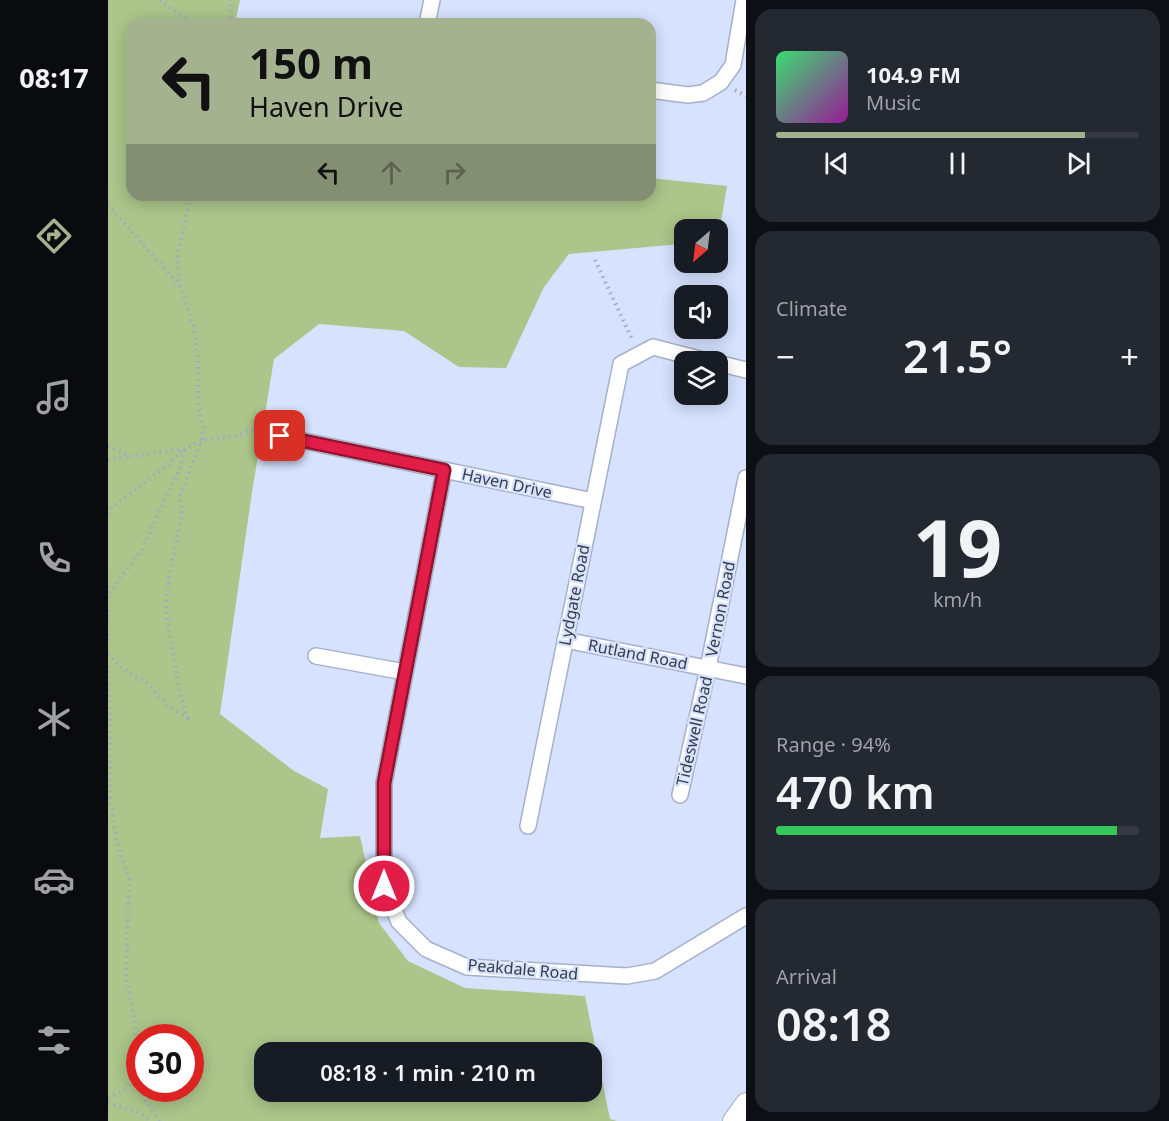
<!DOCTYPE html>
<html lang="en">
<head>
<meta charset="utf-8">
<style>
	body { margin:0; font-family:"Noto Sans",sans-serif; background:#242831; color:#f1f3f6; height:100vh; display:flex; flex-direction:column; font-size:22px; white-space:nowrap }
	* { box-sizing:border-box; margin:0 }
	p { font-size:20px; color:#9ea1a6 }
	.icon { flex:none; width:33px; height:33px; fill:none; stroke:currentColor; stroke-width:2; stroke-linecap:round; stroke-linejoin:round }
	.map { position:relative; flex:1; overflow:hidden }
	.panel { display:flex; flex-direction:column; gap:9px; padding:9px; background:#0d0f14; width:423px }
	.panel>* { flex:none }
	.top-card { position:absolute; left:18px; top:18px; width:530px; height:183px; border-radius:18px; box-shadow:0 3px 15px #0003; background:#a5b290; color:#111; overflow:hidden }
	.needle { width:39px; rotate:208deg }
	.buttons { position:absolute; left:566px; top:219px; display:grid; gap:12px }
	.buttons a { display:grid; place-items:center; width:54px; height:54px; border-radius:12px; background:#171b24; box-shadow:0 3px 15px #0003; font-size:30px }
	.speed { position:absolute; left:18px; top:1024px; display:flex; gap:12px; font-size:30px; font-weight:700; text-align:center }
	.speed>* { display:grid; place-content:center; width:78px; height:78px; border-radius:50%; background:#171b24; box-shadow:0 3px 15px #0003; line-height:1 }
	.speed .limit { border:9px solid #d22; background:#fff; color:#111 }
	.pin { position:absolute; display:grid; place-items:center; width:51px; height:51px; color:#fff; margin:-26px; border-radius:12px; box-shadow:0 3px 9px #0006 }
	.me { position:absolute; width:66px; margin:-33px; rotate:0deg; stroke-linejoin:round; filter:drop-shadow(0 0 4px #0008) }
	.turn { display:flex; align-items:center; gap:21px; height:126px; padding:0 24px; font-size:27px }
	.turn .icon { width:78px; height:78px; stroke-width:2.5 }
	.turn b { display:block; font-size:42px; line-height:51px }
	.lanes { display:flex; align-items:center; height:57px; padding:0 24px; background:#0003; justify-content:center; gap:30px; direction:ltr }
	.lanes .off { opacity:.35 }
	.big { font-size:45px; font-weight:600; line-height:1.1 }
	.panel .card { flex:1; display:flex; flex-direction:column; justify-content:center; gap:9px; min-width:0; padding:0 21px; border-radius:18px; background:#242831 }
	.panel .dial { align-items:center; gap:0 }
	.dial b { font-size:78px; line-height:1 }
	.song { display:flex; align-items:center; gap:18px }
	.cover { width:72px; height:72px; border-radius:9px; background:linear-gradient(135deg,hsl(140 70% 55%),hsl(300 70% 35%)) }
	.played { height:6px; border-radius:3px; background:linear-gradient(90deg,#a5b290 85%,#363941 85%) }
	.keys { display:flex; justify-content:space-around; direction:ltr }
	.heat { display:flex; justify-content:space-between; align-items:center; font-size:33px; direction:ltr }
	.charge { height:9px; border-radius:4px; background:linear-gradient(90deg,#34c759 94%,#363941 0) }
	.trip { position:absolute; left:146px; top:1042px; width:348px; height:60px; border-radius:18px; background:#171b24; box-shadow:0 3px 15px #0003; font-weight:600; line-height:60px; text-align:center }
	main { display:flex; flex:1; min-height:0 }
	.dock { display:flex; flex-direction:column; width:108px; justify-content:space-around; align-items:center; background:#090b0e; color:#9ea1a6 }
	.dock .icon { width:42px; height:42px }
	.dock .active { color:#a5b290 }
	.dock b { font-size:27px; color:#f1f3f6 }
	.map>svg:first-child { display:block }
	.green { fill:#abc58a; fill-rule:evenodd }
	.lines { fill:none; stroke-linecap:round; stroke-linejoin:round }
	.minor-casing { stroke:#a5b0cb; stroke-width:18 }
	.tertiary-casing { stroke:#a5b0cb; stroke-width:22 }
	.path { stroke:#a0a9c0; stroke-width:4; stroke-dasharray:1.5 4.5; stroke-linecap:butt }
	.minor { stroke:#fff; stroke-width:15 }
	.tertiary { stroke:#fff; stroke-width:20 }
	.route-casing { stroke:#92132f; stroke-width:15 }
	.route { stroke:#e11d48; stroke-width:10 }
	.labels { text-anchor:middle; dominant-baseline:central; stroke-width:4.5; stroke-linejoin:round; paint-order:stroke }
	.street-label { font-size:16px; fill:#383c48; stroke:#d6e2fe }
</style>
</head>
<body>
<main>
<nav class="dock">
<b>08:17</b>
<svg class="icon active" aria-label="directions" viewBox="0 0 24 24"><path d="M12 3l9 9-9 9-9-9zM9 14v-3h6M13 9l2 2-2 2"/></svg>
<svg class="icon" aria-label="music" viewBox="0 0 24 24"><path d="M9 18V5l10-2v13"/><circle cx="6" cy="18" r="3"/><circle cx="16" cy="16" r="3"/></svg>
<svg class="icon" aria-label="phone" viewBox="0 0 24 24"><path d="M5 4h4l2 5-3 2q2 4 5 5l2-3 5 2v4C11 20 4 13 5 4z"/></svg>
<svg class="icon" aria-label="climate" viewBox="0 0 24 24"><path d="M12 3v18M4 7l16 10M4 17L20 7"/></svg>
<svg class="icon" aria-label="car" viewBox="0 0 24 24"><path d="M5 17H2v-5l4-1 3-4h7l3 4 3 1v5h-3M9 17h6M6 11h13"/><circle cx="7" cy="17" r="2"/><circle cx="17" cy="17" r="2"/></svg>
<svg class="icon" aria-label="filters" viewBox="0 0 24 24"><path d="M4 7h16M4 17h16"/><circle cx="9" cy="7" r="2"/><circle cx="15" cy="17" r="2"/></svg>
</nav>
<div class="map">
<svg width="638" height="1121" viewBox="0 0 638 1121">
	<rect width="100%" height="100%" fill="#d6e2fe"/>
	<!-- green -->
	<path class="green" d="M0,0H132L127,24H24V195H542V178L619,186L611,233H609V230H576V243L573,244L461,254L436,287L398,368L351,367L296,331L211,324L166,359L144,492L112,714L186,771L220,789L212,838L252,836L271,923L300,961L357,988L477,996L502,1119L509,1121H0ZM32,1038H82V1089H32ZM156,1053H483V1092H156Z"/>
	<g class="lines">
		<!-- minor casing -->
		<g class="minor-casing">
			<g id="minor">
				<polyline points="319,24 324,0"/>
				<polyline points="542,90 580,95 595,93 613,82 625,65 636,0"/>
				<polyline points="609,363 638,370"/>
				<polyline points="172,436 485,501"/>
				<polyline points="336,470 276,783 276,886 291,922 318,949 359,967 519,976 547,971 638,916"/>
				<polyline points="457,640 638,676"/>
				<polyline points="208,656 297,672"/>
				<polyline points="572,795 600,668 638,478"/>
				<polyline points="420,826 513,364 545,347 603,362"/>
			</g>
		</g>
		<!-- tertiary casing -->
		<g class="tertiary-casing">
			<polyline id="tertiary" points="625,1121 638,1103"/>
		</g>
		<!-- path -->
		<g class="path">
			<polyline points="52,0 86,24"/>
			<polyline points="122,24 124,0"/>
			<polyline points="627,90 638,96"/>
			<polyline points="0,205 71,285"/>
			<polyline points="487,260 525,341"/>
			<polyline points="0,446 23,456 77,449 94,440 128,436 162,422"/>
			<polyline points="0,460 22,456"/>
			<polyline points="0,514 4,507 56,468 77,449 72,468 33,551 1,593"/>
			<polyline points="0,573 0,646"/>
			<polyline points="0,654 15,669 37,682 63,708 80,718 72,695 58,610 61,578 73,520 74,510 71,498 94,440 95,427 90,406 90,361 86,328 72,286 69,258 83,195"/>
			<polyline points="0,665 3,757 1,790 8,840 21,879 18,977 27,1022 27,1057 32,1085"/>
			<polyline points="33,1089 38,1101 52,1121"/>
			<path d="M0,1098C20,1090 23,1084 26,1063"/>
			<polyline points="0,1103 29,1112 43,1121"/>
		</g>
		<!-- minor -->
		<use href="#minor" class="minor"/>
		<!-- tertiary -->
		<use href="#tertiary" class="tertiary"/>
	</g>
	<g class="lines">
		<!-- route casing -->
		<g class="route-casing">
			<polyline id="route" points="172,436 336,470 276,783 276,886"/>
		</g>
		<!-- route -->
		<use href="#route" class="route"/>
	</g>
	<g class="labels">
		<!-- street labels -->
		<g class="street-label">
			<text transform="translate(399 483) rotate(12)">Haven Drive</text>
			<text transform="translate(466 595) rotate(-79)">Lydgate Road</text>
			<text transform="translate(612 609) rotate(-79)">Vernon Road</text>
			<text transform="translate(530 654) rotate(11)">Rutland Road</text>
			<text transform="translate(586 731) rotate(-77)">Tideswell Road</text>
			<text transform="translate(415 969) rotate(5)">Peakdale Road</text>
		</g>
	</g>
</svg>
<div class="buttons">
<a><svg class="needle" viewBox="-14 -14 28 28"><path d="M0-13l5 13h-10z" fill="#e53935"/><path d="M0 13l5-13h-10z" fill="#9ea1a6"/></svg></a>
<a><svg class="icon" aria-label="sound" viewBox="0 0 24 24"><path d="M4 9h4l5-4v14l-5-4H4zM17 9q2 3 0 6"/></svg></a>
<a><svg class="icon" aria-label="layers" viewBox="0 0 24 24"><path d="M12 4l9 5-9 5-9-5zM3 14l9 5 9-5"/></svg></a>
</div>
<div class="speed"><div class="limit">30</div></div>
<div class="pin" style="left:172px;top:436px;background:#d93025"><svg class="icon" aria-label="arrive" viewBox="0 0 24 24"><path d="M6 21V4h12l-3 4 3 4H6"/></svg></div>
<svg class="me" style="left:276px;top:886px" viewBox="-20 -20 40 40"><circle r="17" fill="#e11d48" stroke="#fff" stroke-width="3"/><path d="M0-11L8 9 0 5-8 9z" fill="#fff"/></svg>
<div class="trip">08:18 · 1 min · 210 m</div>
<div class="top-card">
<div class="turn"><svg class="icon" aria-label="left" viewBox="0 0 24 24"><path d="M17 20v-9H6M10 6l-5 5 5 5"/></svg><div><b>150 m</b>Haven Drive</div></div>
<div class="lanes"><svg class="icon" aria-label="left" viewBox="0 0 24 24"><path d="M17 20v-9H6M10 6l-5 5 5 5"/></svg><svg class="icon off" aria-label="ahead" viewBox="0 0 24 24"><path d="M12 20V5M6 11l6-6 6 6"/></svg><svg class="icon off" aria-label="right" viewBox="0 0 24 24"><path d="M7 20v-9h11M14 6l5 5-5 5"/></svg></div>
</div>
</div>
<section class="panel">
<div class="card">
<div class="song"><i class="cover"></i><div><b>104.9 FM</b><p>Music</p></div></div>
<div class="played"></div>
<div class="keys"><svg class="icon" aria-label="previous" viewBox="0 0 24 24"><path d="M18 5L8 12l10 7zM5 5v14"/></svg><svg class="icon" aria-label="pause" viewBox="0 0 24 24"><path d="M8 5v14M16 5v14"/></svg><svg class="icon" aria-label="next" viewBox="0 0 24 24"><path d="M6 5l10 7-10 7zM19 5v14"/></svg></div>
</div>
<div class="card"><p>Climate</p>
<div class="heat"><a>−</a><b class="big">21.5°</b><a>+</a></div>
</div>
<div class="card dial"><b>19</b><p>km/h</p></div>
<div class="card"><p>Range · 94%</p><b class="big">470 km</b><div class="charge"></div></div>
<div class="card"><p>Arrival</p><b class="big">08:18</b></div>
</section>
</main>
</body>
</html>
